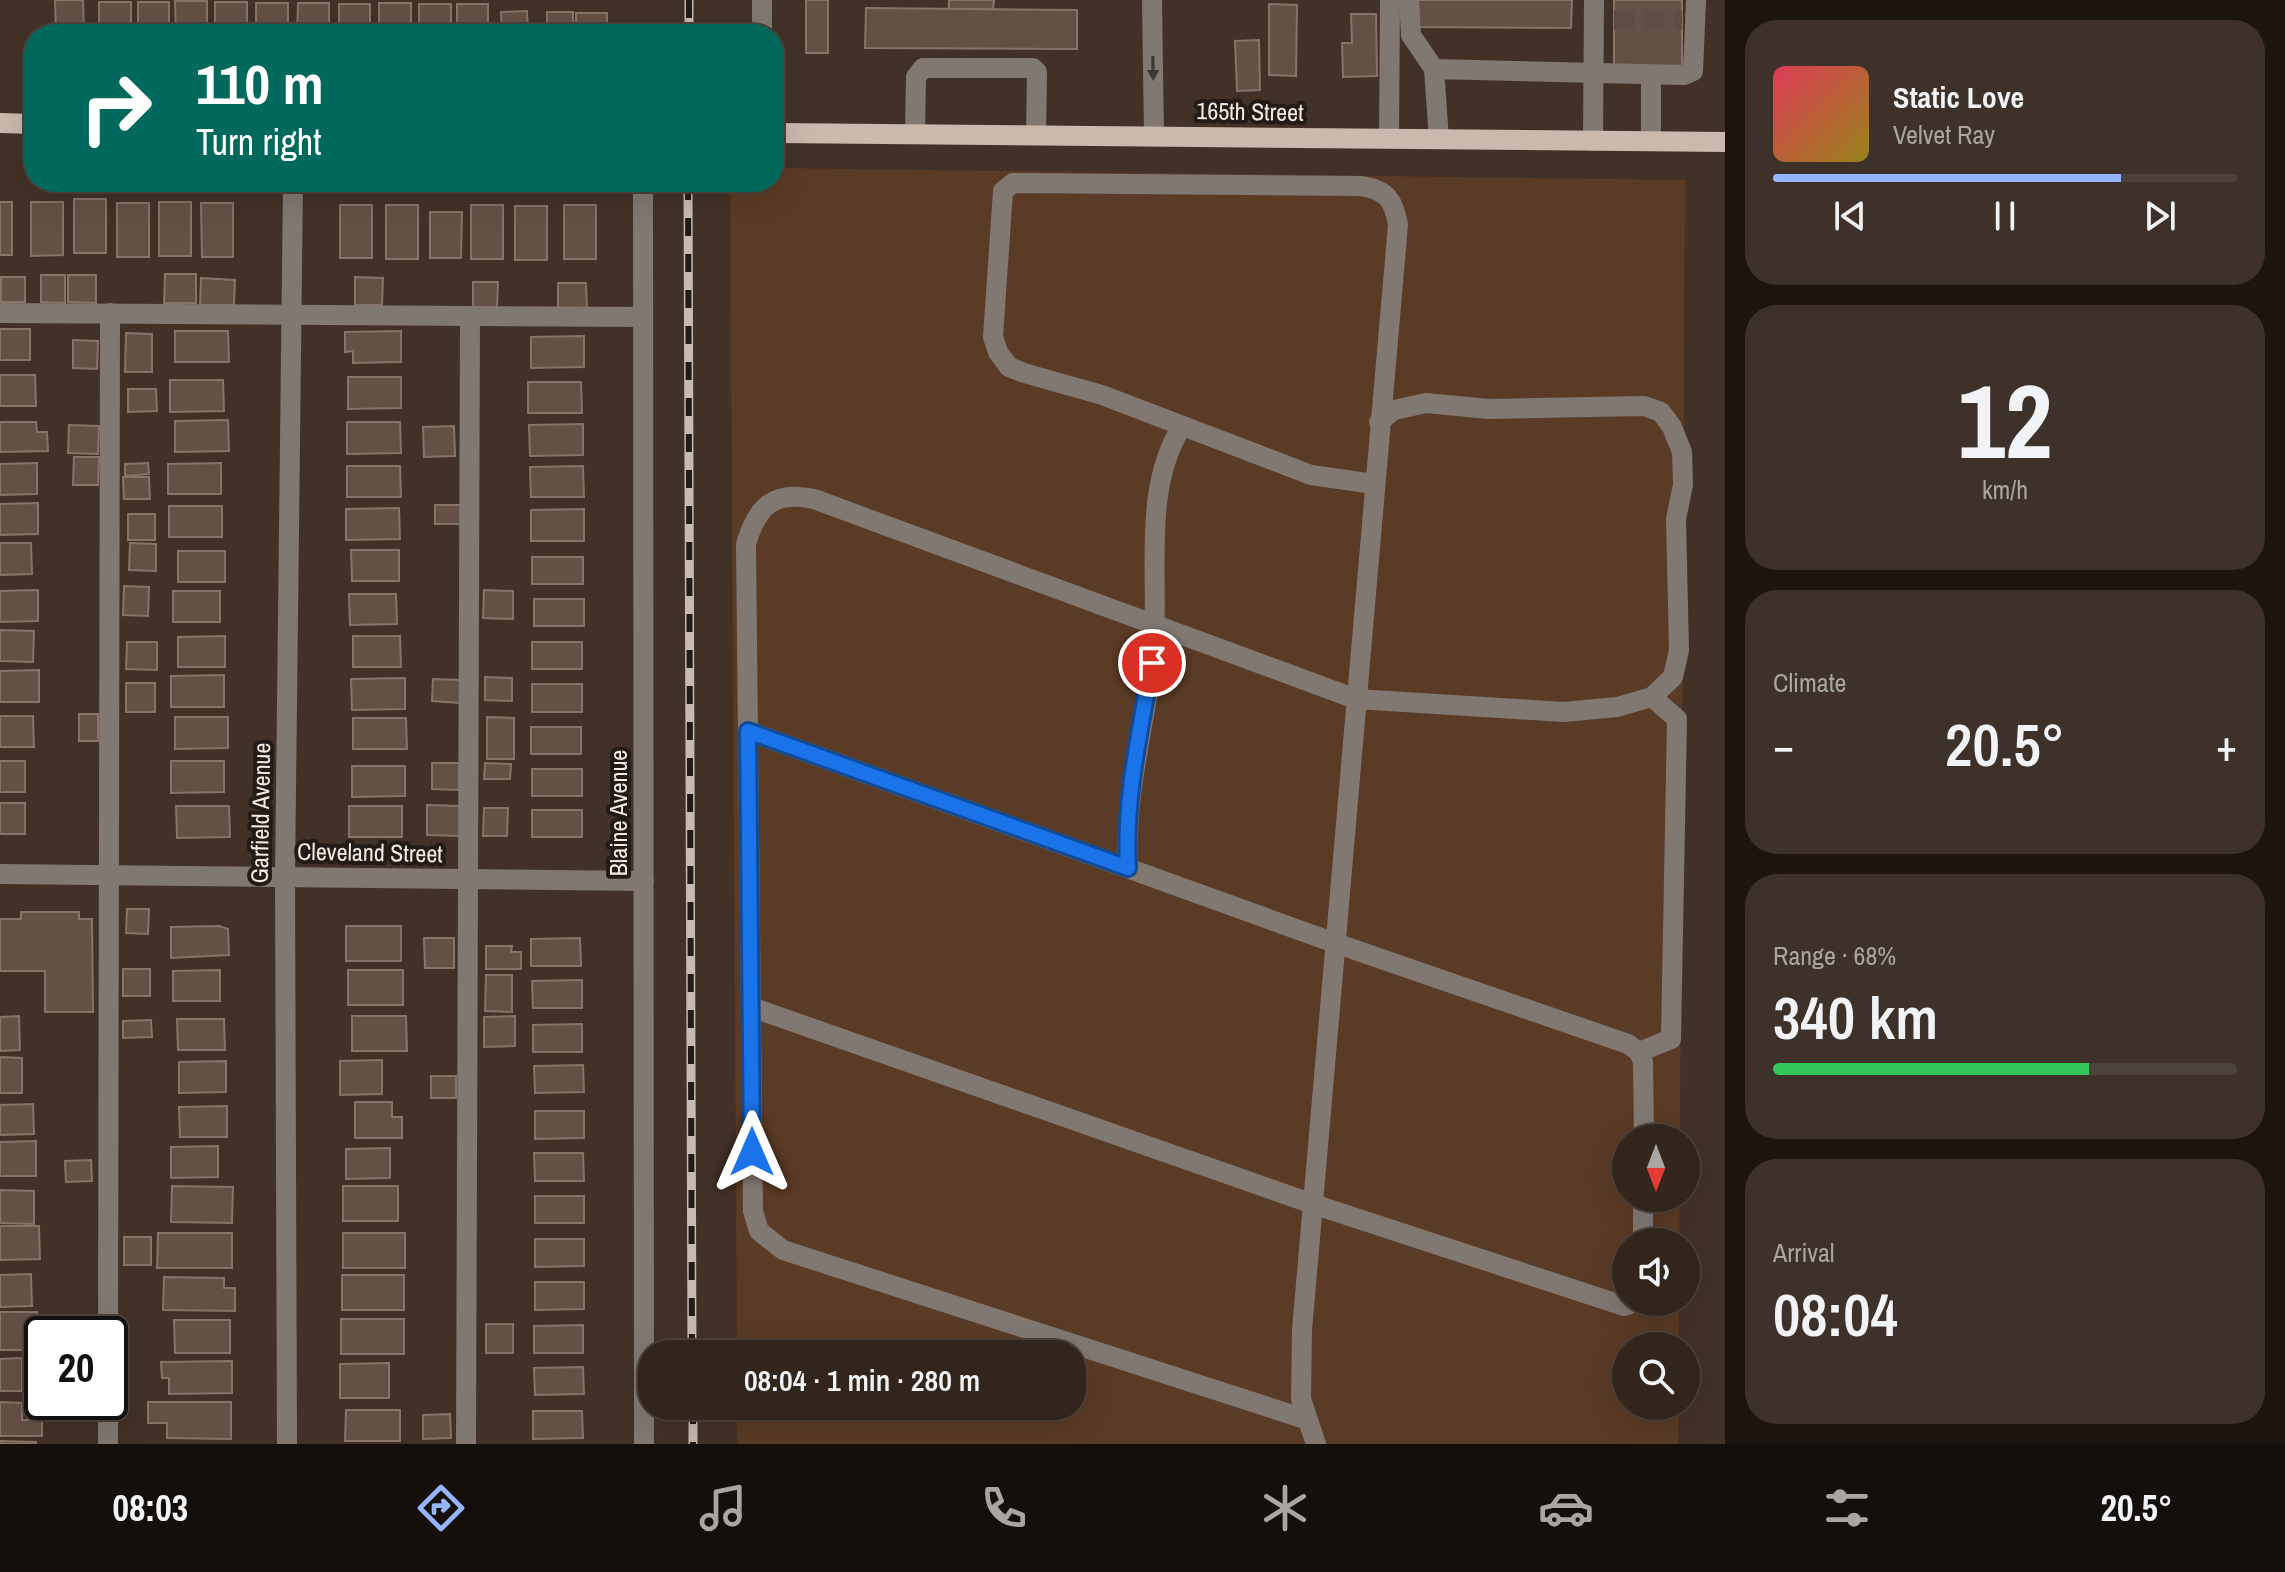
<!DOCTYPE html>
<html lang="en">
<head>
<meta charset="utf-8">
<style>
	body { margin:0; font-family:"Archivo Narrow",sans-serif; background:#3d3129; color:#f1f3f6; height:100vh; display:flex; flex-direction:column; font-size:30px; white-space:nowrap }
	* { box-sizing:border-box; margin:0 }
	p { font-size:26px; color:#a8a5a3 }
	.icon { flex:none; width:44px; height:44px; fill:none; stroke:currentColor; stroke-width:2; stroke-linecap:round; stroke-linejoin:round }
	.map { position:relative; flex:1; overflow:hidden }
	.side { display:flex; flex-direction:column; gap:20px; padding:20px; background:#1c140f; width:560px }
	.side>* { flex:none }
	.guide { position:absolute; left:24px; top:24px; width:760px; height:168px; border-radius:32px; box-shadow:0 8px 32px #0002,0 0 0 2px #4d423b; background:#00695c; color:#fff; overflow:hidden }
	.needle { width:52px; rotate:180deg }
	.buttons { position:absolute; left:1612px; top:1124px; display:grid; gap:16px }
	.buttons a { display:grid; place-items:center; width:88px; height:88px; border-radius:50%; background:#32251c; box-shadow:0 8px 32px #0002,0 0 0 2px #4d423b; font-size:40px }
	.speed { position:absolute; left:24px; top:1316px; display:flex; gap:16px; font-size:40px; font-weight:700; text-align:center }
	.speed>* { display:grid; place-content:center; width:104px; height:104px; border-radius:50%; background:#32251c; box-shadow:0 8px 32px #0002,0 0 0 2px #4d423b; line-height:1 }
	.speed .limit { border:4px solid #111; border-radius:12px; background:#fff; color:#111 }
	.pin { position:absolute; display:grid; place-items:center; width:68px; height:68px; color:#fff; margin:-34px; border:4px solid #fff; border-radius:50%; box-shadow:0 2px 8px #0007 }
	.me { position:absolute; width:88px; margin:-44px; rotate:0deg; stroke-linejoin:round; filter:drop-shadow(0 0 6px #0008) }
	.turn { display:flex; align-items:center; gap:28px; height:168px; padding:0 40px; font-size:36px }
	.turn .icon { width:104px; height:104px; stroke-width:2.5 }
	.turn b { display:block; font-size:56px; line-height:68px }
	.big { font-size:60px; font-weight:600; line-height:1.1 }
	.side .tile { flex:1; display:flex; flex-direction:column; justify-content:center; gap:12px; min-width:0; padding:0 28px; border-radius:32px; background:#3d3129 }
	.side .dial { align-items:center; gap:0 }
	.dial b { font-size:104px; line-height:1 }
	.song { display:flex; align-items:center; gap:24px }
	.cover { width:96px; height:96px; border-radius:12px; background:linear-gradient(135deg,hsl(350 70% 55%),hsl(50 70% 35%)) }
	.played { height:8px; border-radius:4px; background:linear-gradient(90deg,#95b6fd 75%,#4d423b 75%) }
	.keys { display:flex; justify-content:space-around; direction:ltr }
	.heat { display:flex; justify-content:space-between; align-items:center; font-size:44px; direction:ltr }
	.charge { height:12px; border-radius:6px; background:linear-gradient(90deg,#34c759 68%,#4d423b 0) }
	.trip { position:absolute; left:638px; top:1340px; width:448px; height:80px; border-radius:32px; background:#32251c; box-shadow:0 8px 32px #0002,0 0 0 2px #4d423b; font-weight:600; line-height:80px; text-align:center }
	.tabs { display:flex; height:128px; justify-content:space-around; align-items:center; background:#140f0b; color:#a8a5a3 }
	.tabs .icon { width:56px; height:56px }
	.tabs .on { color:#95b6fd }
	.tabs b { font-size:36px; color:#f1f3f6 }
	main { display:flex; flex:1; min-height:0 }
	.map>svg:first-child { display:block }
	.green { fill:#5a3b25 }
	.building { fill:#645145; stroke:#887467; stroke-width:2 }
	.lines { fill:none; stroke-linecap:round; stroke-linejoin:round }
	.minor-tunnel { stroke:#5d4d42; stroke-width:20; stroke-dasharray:20 10; stroke-linecap:butt }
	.minor { stroke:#817872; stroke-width:20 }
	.major { stroke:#ccb9ae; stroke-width:20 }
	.rail-casing { stroke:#c7bab2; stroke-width:9 }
	.rail { stroke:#231b16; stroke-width:6; stroke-dasharray:18; stroke-linecap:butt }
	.oneway { fill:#3f3732 }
	.route-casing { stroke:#114b97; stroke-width:20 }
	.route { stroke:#1a73e8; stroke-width:14 }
	.labels { text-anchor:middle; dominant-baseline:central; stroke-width:8; stroke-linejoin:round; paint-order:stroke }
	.street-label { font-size:24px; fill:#f6eae3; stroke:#231b16 }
</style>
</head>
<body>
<main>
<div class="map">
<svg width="1725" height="1444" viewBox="0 0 1725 1444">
	<rect width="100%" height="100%" fill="#423126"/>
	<!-- green -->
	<polygon class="green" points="774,168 1685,180 1680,1138 1626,1138 1626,1198 1680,1198 1679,1242 1626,1242 1626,1302 1679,1302 1679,1346 1626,1346 1626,1406 1679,1406 1678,1444 737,1444 737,1406 1072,1406 1072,1354 737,1354 730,182 774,182"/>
	<!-- building -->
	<g class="building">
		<polygon points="55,0 83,0 84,34 56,34"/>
		<rect x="806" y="0" width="22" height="53"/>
		<polygon points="949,0 994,0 993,10 949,9"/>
		<polygon points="1416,0 1572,0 1571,28 1416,27"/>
		<rect x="1614" y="0" width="68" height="67"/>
		<polygon points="175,1 207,1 207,34 176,34"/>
		<rect x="99" y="2" width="32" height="32"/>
		<rect x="138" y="2" width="31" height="32"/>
		<rect x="215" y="2" width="32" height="32"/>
		<rect x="256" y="3" width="32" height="31"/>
		<polygon points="298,3 329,3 329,34 297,34"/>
		<rect x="379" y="3" width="32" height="31"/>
		<rect x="339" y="4" width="31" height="30"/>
		<rect x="419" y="4" width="32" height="30"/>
		<rect x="457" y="4" width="31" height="30"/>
		<polygon points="1269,4 1297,5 1296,76 1269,75"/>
		<polygon points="866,8 1077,10 1077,49 865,48"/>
		<polygon points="527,11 528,34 502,34 501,12"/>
		<rect x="547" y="12" width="26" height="22"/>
		<rect x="576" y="13" width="31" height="21"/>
		<polygon points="1351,14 1376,14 1377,76 1343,77 1342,43 1352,43"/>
		<polygon points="1259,40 1260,90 1237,91 1235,41"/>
		<rect x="74" y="199" width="32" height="54"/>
		<rect x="0" y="202" width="12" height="53"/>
		<polygon points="31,202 63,202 63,255 31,256"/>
		<rect x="159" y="202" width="32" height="54"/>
		<rect x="117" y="203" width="32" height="54"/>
		<polygon points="201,203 233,203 233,257 202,257"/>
		<rect x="340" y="205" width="32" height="53"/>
		<rect x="386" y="205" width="32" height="54"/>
		<rect x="471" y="205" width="32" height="54"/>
		<rect x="564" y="205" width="32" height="54"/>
		<rect x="515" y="206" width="32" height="54"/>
		<polygon points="430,212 462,212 461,258 430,258"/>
		<polygon points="165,274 196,274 196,303 164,303"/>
		<polygon points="41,275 65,275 65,303 41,302"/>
		<polygon points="68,275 96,275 96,303 68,302"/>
		<rect x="1" y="277" width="24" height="25"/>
		<polygon points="355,277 383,278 382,305 355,305"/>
		<polygon points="201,278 235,280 234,305 200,305"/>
		<polygon points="473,282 498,282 497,309 473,308"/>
		<polygon points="558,283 586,283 587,310 558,310"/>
		<rect x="0" y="329" width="30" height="31"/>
		<polygon points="175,331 228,331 229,362 175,362"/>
		<polygon points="401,331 401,362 353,363 353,351 345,352 345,332"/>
		<polygon points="126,333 152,334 152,372 125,372"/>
		<polygon points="584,336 584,367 531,368 531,337"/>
		<polygon points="73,340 98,341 97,369 73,368"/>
		<polygon points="0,375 35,375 36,406 0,406"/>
		<polygon points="348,377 401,377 401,408 348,409"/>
		<polygon points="170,380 223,380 224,411 170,412"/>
		<polygon points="528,382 581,382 582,413 528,413"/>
		<polygon points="128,389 156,389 157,411 128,412"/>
		<polygon points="228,420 229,451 175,452 175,421"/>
		<polygon points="0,422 36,422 37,432 47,432 48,451 0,452"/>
		<polygon points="347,422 400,422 401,453 347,454"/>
		<polygon points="583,424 583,455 530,456 529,425"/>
		<polygon points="69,425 99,426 98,454 68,453"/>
		<polygon points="454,426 455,456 424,457 423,427"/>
		<polygon points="74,457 99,457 98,485 73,485"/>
		<polygon points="37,463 37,494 0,495 0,464"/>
		<polygon points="148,463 149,474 125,476 125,464"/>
		<polygon points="221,463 221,494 168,494 168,464"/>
		<polygon points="347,466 400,466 401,497 347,497"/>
		<polygon points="583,466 584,497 531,497 530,467"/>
		<polygon points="123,477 149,477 150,499 124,499"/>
		<polygon points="38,503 38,534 0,535 0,504"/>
		<rect x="435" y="505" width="26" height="19"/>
		<rect x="169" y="506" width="53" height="31"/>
		<polygon points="399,508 400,539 346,540 346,509"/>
		<polygon points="584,509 584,541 531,541 531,510"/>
		<rect x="128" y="514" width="27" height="26"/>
		<polygon points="0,543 31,543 32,574 0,575"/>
		<polygon points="130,543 156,544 156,571 129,570"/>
		<polygon points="351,550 399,550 399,581 352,581"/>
		<rect x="178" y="551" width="47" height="31"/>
		<rect x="532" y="557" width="51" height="27"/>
		<polygon points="124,586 149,587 148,616 123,615"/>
		<polygon points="38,590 38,621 0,622 0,591"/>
		<polygon points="484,590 513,591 513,619 483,618"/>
		<rect x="173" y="591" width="47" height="31"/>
		<polygon points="349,594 396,594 397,624 350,625"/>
		<rect x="534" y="599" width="50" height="27"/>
		<polygon points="0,630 34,631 33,662 0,661"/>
		<polygon points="225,636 225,667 178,667 178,637"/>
		<polygon points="353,636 400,636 401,667 353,667"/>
		<polygon points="127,642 157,642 157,670 126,669"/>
		<rect x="532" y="642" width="50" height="27"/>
		<polygon points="39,670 39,702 0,702 0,671"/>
		<polygon points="224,675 224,707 171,707 171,676"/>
		<polygon points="485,677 512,678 512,701 485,700"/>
		<polygon points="405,678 405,709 352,710 351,679"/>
		<polygon points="433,679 461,680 460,703 432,701"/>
		<rect x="126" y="683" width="29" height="29"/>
		<rect x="532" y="684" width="50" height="28"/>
		<rect x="79" y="714" width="19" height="27"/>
		<polygon points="0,716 33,716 34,747 0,747"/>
		<polygon points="175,717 228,717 228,748 175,749"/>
		<polygon points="487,717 514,718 514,759 487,759"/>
		<polygon points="353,718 406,718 407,749 353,749"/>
		<rect x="531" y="727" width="50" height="27"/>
		<rect x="0" y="761" width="25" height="31"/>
		<polygon points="171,761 224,761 224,792 171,793"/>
		<polygon points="432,763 459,763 459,790 432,789"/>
		<polygon points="485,763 511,764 510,779 484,779"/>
		<polygon points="352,766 405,766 405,796 352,797"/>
		<rect x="532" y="769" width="50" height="27"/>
		<rect x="0" y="803" width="25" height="31"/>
		<polygon points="427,805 461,806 460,836 427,835"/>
		<polygon points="176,806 229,806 230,837 177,838"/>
		<rect x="349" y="806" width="53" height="31"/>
		<polygon points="484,808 508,808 507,836 483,836"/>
		<rect x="532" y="810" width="50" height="27"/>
		<polygon points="127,909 149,909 148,934 126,933"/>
		<polygon points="21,912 79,912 79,919 92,919 93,1012 45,1012 45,971 0,971 0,919 21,919"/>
		<polygon points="219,926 228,929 229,955 171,958 171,927"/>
		<rect x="346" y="926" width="55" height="35"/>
		<polygon points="424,938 454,938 454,968 425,968"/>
		<polygon points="580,938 581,966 531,966 531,939"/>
		<polygon points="486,946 512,946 511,952 521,952 521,969 486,969"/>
		<rect x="123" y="969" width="27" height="27"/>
		<polygon points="220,970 220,1001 173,1001 173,971"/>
		<rect x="348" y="970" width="55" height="35"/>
		<polygon points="486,975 512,975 512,1012 485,1011"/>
		<polygon points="582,980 582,1008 533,1008 532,981"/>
		<polygon points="19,1016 20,1050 0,1051 0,1017"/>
		<polygon points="352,1016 406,1016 407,1051 352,1051"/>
		<polygon points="515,1016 515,1046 484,1047 484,1017"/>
		<polygon points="177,1019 224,1019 225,1050 178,1050"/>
		<polygon points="151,1020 152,1037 123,1038 123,1021"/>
		<polygon points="582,1024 582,1052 533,1052 533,1025"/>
		<polygon points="0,1057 22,1058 22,1093 0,1093"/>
		<polygon points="382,1060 382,1094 340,1095 340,1061"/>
		<polygon points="226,1061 226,1092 179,1093 179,1062"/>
		<polygon points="583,1065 584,1092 535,1093 534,1066"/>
		<rect x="431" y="1076" width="25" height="22"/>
		<polygon points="355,1102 392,1102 392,1117 402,1117 402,1138 355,1138"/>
		<polygon points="33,1104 34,1134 0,1135 0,1105"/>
		<polygon points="227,1106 227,1137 180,1137 179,1107"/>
		<polygon points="535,1111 584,1111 584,1138 535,1139"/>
		<polygon points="36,1141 36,1176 0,1176 0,1142"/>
		<polygon points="218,1146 218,1177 171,1178 171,1147"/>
		<polygon points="390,1148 390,1178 346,1179 346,1149"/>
		<polygon points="534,1153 583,1153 584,1181 535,1181"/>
		<polygon points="91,1160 92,1181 66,1182 65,1161"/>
		<polygon points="172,1186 233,1187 232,1223 171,1222"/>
		<rect x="343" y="1186" width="55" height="35"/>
		<polygon points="0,1190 34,1191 34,1224 0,1223"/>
		<rect x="535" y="1196" width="49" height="27"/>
		<polygon points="0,1226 39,1226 40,1259 0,1260"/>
		<polygon points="158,1233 232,1233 232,1268 157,1268"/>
		<rect x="343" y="1233" width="62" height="35"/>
		<rect x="124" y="1237" width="27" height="28"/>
		<polygon points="535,1239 584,1239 584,1266 535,1267"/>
		<polygon points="31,1274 32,1306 0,1307 0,1275"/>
		<rect x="342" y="1275" width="62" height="35"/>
		<polygon points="164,1277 224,1278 224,1288 235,1288 235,1311 163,1310"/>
		<polygon points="535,1282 584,1282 584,1309 535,1310"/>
		<rect x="0" y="1312" width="37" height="38"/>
		<rect x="341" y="1319" width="63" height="35"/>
		<polygon points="174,1320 230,1320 230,1353 175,1353"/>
		<rect x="486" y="1324" width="27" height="29"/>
		<polygon points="583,1325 583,1353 534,1353 534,1326"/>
		<polygon points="22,1358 22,1391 0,1391 0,1359"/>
		<polygon points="232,1361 232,1393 169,1394 169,1378 162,1378 161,1362"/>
		<polygon points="389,1363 389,1398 340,1398 340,1364"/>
		<polygon points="583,1367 584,1394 535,1395 534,1368"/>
		<polygon points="0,1402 22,1403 22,1420 42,1420 42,1436 0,1436"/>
		<polygon points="148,1402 231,1402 231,1439 167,1438 167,1423 148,1423"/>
		<polygon points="346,1410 400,1410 400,1441 345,1441"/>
		<polygon points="533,1411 582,1411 583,1438 533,1439"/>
		<polygon points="450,1414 451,1438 423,1439 423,1415"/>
		<polygon points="0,1441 36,1442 36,1444 0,1444"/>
	</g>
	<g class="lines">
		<!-- minor-tunnel -->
		<polyline class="minor-tunnel" points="1614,20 1682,20"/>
		<!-- minor -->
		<g class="minor">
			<polyline points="762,0 762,34"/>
			<polyline points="1152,0 1154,136"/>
			<polyline points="1409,0 1411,35 1434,69"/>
			<polyline points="915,134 916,77 923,68 1033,68 1037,72 1036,135"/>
			<polyline points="1389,138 1390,0"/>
			<polyline points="1439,139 1434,69 1684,75 1693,71 1696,0"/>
			<polyline points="1593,141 1594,0"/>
			<polyline points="1651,141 1651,75"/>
			<polyline points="643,182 644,1444"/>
			<polyline points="0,313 643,317"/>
			<polyline points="748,731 1335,943 1628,1044 1639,1052 1643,1062 1644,1138"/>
			<path d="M1128,868C1124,798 1143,733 1152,664C1162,586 1139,494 1182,426"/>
			<polyline points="0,874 644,881"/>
			<polyline points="751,1007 1313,1204 1624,1306 1636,1302"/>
			<polyline points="1639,1052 1671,1039 1677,719 1652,697"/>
			<polyline points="1643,1242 1643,1198"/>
			<polyline points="108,1334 110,313"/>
			<polyline points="108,1402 108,1444"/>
			<path d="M1305,1419L783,1250L759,1231L753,1211L746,544C757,507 773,490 814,499L1356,699L1564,712L1617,707L1652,697L1673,677L1679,650L1676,519L1683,485L1682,452L1672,427L1661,412L1644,406L1489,409L1426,403L1394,410L1379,422"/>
			<polyline points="287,1444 285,877 293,182"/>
			<polyline points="466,1444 470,316"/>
			<path d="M1316,1444L1301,1399L1302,1330L1398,225C1394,200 1386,189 1360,186L1013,183L1003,191L993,337L998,352L1009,367L1024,373L1102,395L1311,475L1374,484"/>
		</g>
		<!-- major -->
		<g class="major">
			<polyline points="0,123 34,124"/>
			<polyline points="774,133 1725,142"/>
		</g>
		<!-- rail casing -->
		<g class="rail-casing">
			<g id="rail">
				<polyline points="689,0 689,34"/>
				<polyline points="688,182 692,1354"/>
				<polyline points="693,1406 693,1444"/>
			</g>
		</g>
		<!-- rail -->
		<use href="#rail" class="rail"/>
	</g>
	<!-- one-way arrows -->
	<defs><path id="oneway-solid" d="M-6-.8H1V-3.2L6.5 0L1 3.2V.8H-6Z" transform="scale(2)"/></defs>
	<use class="oneway" href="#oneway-solid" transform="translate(1153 68) rotate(89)"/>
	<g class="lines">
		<!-- route casing -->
		<g class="route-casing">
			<path id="route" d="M752,1152L748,731L1128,868C1124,798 1140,732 1152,663"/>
		</g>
		<!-- route -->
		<use href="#route" class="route"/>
	</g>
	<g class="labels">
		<!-- street labels -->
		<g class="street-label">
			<text transform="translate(1250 111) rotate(1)">165th Street</text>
			<text transform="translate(260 813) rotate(-89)">Garfield Avenue</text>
			<text transform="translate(618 813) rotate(-90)">Blaine Avenue</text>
			<text transform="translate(370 852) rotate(1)">Cleveland Street</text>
		</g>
	</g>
</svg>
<div class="buttons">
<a><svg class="needle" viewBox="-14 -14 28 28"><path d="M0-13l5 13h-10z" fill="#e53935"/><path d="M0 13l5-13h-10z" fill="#a8a5a3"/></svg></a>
<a><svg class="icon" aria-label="sound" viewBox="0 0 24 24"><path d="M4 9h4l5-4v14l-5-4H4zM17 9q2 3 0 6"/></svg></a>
<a><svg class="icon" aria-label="search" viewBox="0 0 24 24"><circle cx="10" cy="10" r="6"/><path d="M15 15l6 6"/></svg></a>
</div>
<div class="speed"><div class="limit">20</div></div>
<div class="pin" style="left:1152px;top:663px;background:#d93025"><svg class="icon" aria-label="arrive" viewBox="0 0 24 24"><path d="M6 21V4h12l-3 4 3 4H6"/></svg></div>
<svg class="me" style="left:752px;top:1152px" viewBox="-20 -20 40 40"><path d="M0-17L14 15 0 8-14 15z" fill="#1a73e8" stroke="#fff" stroke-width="4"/></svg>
<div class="trip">08:04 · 1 min · 280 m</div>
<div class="guide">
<div class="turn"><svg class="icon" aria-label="right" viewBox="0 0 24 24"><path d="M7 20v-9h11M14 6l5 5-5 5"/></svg><div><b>110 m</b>Turn right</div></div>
</div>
</div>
<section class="side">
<div class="tile">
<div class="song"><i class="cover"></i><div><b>Static Love</b><p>Velvet Ray</p></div></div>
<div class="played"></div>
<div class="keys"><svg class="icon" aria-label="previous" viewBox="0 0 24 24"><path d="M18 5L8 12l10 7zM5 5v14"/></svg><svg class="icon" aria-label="pause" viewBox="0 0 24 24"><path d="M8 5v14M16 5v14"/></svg><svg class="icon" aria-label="next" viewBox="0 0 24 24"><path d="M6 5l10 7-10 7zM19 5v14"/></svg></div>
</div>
<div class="tile dial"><b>12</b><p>km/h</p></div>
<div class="tile"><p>Climate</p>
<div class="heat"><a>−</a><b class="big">20.5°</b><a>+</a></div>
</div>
<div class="tile"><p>Range · 68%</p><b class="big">340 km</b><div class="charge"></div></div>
<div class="tile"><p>Arrival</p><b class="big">08:04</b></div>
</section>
</main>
<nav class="tabs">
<b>08:03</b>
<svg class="icon on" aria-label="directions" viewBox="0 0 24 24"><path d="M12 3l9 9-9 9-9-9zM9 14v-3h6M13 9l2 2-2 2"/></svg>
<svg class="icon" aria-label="music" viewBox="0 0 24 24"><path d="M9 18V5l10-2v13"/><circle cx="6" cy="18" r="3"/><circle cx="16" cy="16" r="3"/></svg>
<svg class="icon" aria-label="phone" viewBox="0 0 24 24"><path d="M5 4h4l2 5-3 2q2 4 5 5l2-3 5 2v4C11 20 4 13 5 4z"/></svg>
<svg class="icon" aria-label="climate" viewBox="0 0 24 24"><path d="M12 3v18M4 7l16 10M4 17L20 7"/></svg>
<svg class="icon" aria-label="car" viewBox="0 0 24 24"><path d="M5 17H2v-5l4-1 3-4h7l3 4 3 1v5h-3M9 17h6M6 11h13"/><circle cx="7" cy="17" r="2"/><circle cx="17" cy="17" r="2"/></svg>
<svg class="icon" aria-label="filters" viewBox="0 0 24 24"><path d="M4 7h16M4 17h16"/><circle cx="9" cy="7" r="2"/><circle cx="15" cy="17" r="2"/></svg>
<b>20.5°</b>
</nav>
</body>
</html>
